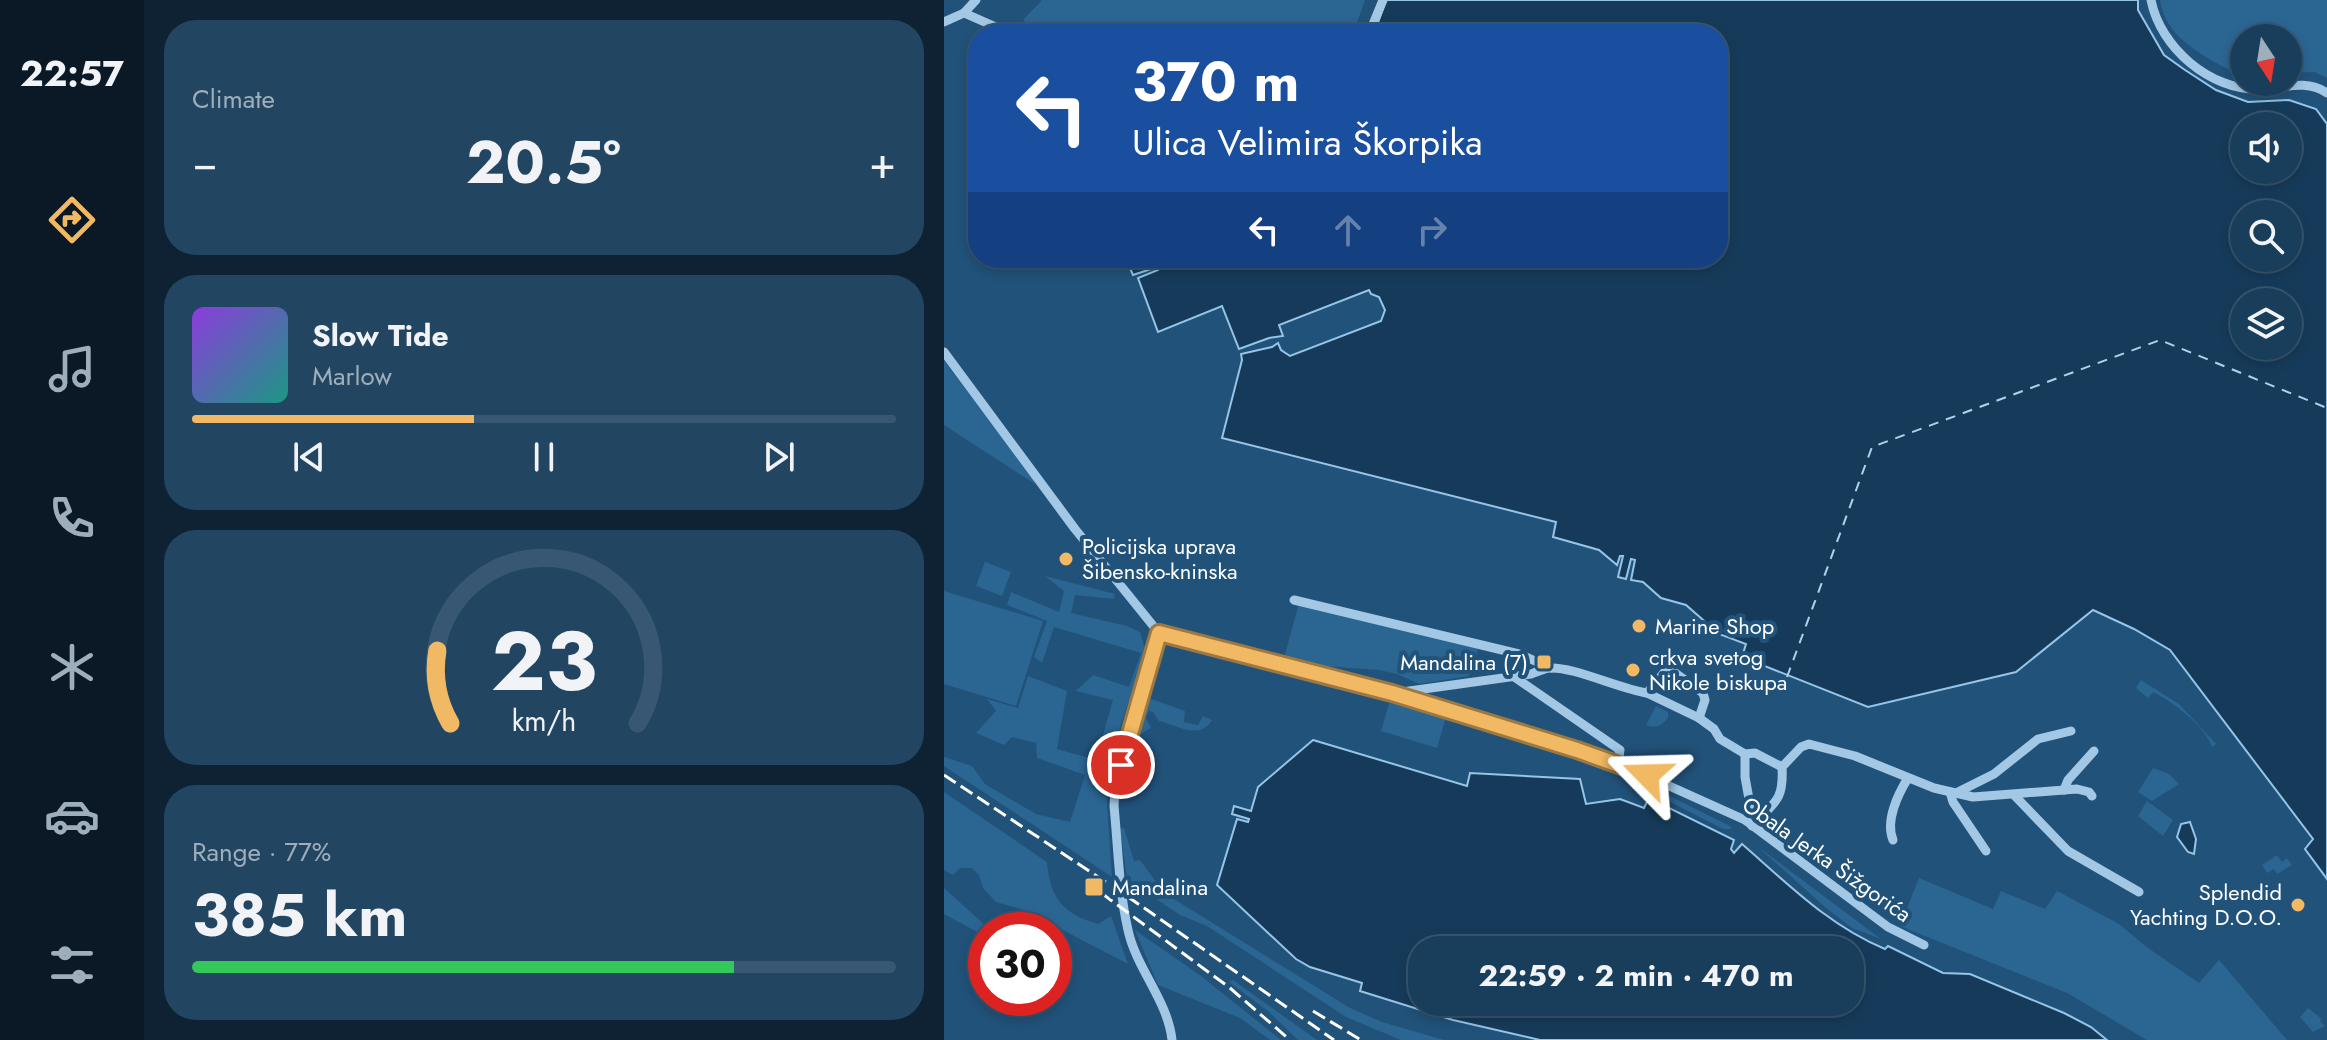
<!DOCTYPE html>
<html lang="en">
<head>
<meta charset="utf-8">
<style>
	body { margin:0; font-family:Jost,sans-serif; background:#224562; color:#f1f3f6; height:100vh; display:flex; flex-direction:column; font-size:30px; white-space:nowrap }
	* { box-sizing:border-box; margin:0 }
	p { font-size:26px; color:#9faebb }
	.icon { flex:none; width:44px; height:44px; fill:none; stroke:currentColor; stroke-width:2; stroke-linecap:round; stroke-linejoin:round }
	.map { position:relative; flex:1; overflow:hidden }
	.drawer { display:flex; flex-direction:column; gap:20px; padding:20px; background:#0e2233; width:800px }
	.drawer>* { flex:none }
	.hud { position:absolute; left:24px; top:24px; width:760px; height:244px; border-radius:32px; box-shadow:0 4px 12px #0003,0 0 0 2px #375772; background:#1a4fa0; color:#fff; overflow:hidden }
	.needle { width:52px; rotate:168deg }
	.tools { position:absolute; left:1286px; top:24px; display:grid; gap:16px }
	.tools a { display:grid; place-items:center; width:72px; height:72px; border-radius:50%; background:#193e5c; box-shadow:0 4px 12px #0003,0 0 0 2px #375772; font-size:40px }
	.speed { position:absolute; left:24px; top:912px; display:flex; gap:16px; font-size:40px; font-weight:700; text-align:center }
	.speed>* { display:grid; place-content:center; width:104px; height:104px; border-radius:50%; background:#193e5c; box-shadow:0 4px 12px #0003,0 0 0 2px #375772; line-height:1 }
	.speed .limit { border:12px solid #d22; background:#fff; color:#111 }
	.pin { position:absolute; display:grid; place-items:center; width:68px; height:68px; color:#fff; margin:-34px; border:4px solid #fff; border-radius:50%; box-shadow:0 2px 8px #0007 }
	.me { position:absolute; width:88px; margin:-44px; rotate:292deg; stroke-linejoin:round; filter:drop-shadow(0 0 6px #0008) }
	.turn { display:flex; align-items:center; gap:28px; height:168px; padding:0 32px; font-size:36px }
	.turn .icon { width:104px; height:104px; stroke-width:2.5 }
	.turn b { display:block; font-size:56px; line-height:68px }
	.lanes { display:flex; align-items:center; height:76px; padding:0 32px; background:#0003; justify-content:center; gap:40px; direction:ltr }
	.lanes .off { opacity:.35 }
	.big { font-size:60px; font-weight:700; line-height:1.1 }
	.drawer .tile { flex:1; display:flex; flex-direction:column; justify-content:center; gap:12px; min-width:0; padding:0 28px; border-radius:32px; background:#224562 }
	.drawer .dial { align-items:center; gap:0 }
	.dial svg { height:208px; overflow:visible; fill:none; stroke:#375772; stroke-width:7; stroke-linecap:round; text-anchor:middle }
	.dial text { fill:#f1f3f6; stroke:none }
	.song { display:flex; align-items:center; gap:24px }
	.cover { width:96px; height:96px; border-radius:12px; background:linear-gradient(135deg,hsl(270 70% 55%),hsl(170 70% 35%)) }
	.played { height:8px; border-radius:4px; background:linear-gradient(90deg,#f2b964 40%,#375772 40%) }
	.keys { display:flex; justify-content:space-around; direction:ltr }
	.heat { display:flex; justify-content:space-between; align-items:center; font-size:44px; direction:ltr }
	.charge { height:12px; border-radius:6px; background:linear-gradient(90deg,#34c759 77%,#375772 0) }
	.trip { position:absolute; left:464px; top:936px; width:456px; height:80px; border-radius:32px; background:#193e5c; box-shadow:0 4px 12px #0003,0 0 0 2px #375772; font-weight:700; line-height:80px; text-align:center }
	main { display:flex; flex:1; min-height:0 }
	.tab-bar { display:flex; flex-direction:column; width:144px; justify-content:space-around; align-items:center; background:#0a1925; color:#9faebb }
	.tab-bar .icon { width:56px; height:56px }
	.tab-bar .on { color:#f2b964 }
	.tab-bar b { font-size:36px; color:#f1f3f6 }
	.map>svg:first-child { display:block }
	.green { fill:#2b6592 }
	.water { fill:#163b5a; stroke:#96c5e7; stroke-width:2; fill-rule:evenodd }
	.lines { fill:none; stroke-linecap:round; stroke-linejoin:round }
	.ferry { stroke:#aed2ed; stroke-width:2; stroke-dasharray:10 8; stroke-linecap:butt }
	.minor { stroke:#a3c8e5; stroke-width:9 }
	.rail { stroke:#fff; stroke-width:3; stroke-dasharray:14 6; stroke-linecap:butt }
	.route-casing { stroke:#9d7841; stroke-width:20 }
	.route { stroke:#f2b964; stroke-width:14 }
	.poi-dot { fill:#f2b964; stroke:#21527a; stroke-width:3 }
	.labels { text-anchor:middle; dominant-baseline:central; stroke-width:8; stroke-linejoin:round; paint-order:stroke }
	.poi-label { font-size:22px; fill:#fff; stroke:#21527a; text-anchor:start }
	.street-label { font-size:22px; fill:#fff; stroke:#21527a }
</style>
</head>
<body>
<main>
<nav class="tab-bar">
<b>22:57</b>
<svg class="icon on" aria-label="directions" viewBox="0 0 24 24"><path d="M12 3l9 9-9 9-9-9zM9 14v-3h6M13 9l2 2-2 2"/></svg>
<svg class="icon" aria-label="music" viewBox="0 0 24 24"><path d="M9 18V5l10-2v13"/><circle cx="6" cy="18" r="3"/><circle cx="16" cy="16" r="3"/></svg>
<svg class="icon" aria-label="phone" viewBox="0 0 24 24"><path d="M5 4h4l2 5-3 2q2 4 5 5l2-3 5 2v4C11 20 4 13 5 4z"/></svg>
<svg class="icon" aria-label="climate" viewBox="0 0 24 24"><path d="M12 3v18M4 7l16 10M4 17L20 7"/></svg>
<svg class="icon" aria-label="car" viewBox="0 0 24 24"><path d="M5 17H2v-5l4-1 3-4h7l3 4 3 1v5h-3M9 17h6M6 11h13"/><circle cx="7" cy="17" r="2"/><circle cx="17" cy="17" r="2"/></svg>
<svg class="icon" aria-label="filters" viewBox="0 0 24 24"><path d="M4 7h16M4 17h16"/><circle cx="9" cy="7" r="2"/><circle cx="15" cy="17" r="2"/></svg>
</nav>
<section class="drawer">
<div class="tile"><p>Climate</p>
<div class="heat"><a>−</a><b class="big">20.5°</b><a>+</a></div>
</div>
<div class="tile">
<div class="song"><i class="cover"></i><div><b>Slow Tide</b><p>Marlow</p></div></div>
<div class="played"></div>
<div class="keys"><svg class="icon" aria-label="previous" viewBox="0 0 24 24"><path d="M18 5L8 12l10 7zM5 5v14"/></svg><svg class="icon" aria-label="pause" viewBox="0 0 24 24"><path d="M8 5v14M16 5v14"/></svg><svg class="icon" aria-label="next" viewBox="0 0 24 24"><path d="M6 5l10 7-10 7zM19 5v14"/></svg></div>
</div>
<div class="tile dial"><svg viewBox="0 0 100 80">
<path d="M14 69A42 42 0 1 1 86 69"/>
<path d="M14 69A42 42 0 0 1 9 41" stroke="#f2b964"/>
<text x="50" y="56" font-size="32" font-weight="700">23</text>
<text x="50" y="72" font-size="11">km/h</text>
</svg></div>
<div class="tile"><p>Range · 77%</p><b class="big">385 km</b><div class="charge"></div></div>
</section>
<div class="map">
<svg width="1383" height="1040" viewBox="0 0 1383 1040">
	<rect width="100%" height="100%" fill="#21527a"/>
	<!-- green -->
	<g class="green">
		<polygon points="98,0 421,0 409,34 98,34 79,20"/>
		<path d="M1216,0H1383V78L1371,72L1344,73V38H1300L1298,76C1266,60 1221,40 1216,0Z"/>
		<polygon points="0,361 87,475 91,484 0,425"/>
		<polygon points="41,562 67,572 58,596 32,586"/>
		<polygon points="101,576 171,594 170,599 131,595 127,613 183,626 196,632 202,651 177,724 162,789 168,877 0,766 0,757 28,766 41,784 92,814 126,822 141,775 93,758 92,743 68,737 60,745 32,733 52,711 43,699 74,708 84,676 123,691 113,749 152,760 169,700 132,691 149,675 185,687 197,653 110,627 98,663 90,657 103,621 63,605 67,592 115,612 120,591"/>
		<polygon points="0,591 99,621 72,706 0,684"/>
		<polygon points="355,603 534,649 525,676 475,684 453,674 435,670 378,666 340,658"/>
		<path d="M1197,680L1235,704L1272,744L1268,747C1262,727 1228,701 1209,692L1204,698L1192,688Z"/>
		<path d="M202,697L241,711L240,722L254,725L259,716L268,720C256,740 234,726 215,721L209,712L205,711L202,718L207,728L188,739Z"/>
		<polygon points="447,697 503,714 493,748 437,731"/>
		<path d="M712,706L724,712V718C717,726 712,729 702,725Z"/>
		<polygon points="1209,768 1225,774 1235,784 1208,801 1194,792"/>
		<polygon points="715,791 788,827 787,829 779,829 713,795"/>
		<path d="M0,792L103,862C106,899 120,914 154,924L167,916L184,964L80,910L52,902L39,888L35,875L28,868H16L9,875L0,870Z"/>
		<polygon points="1203,801 1229,820 1219,836 1194,816"/>
		<polygon points="180,828 190,861 196,860 215,886 230,899 406,1008 438,1022 500,1040 457,1040 402,1017 263,926 236,915 183,879 176,829"/>
		<polygon points="813,846 937,939 908,928 882,908"/>
		<polygon points="1333,855 1338,862 1343,858 1348,865 1333,874 1330,869 1323,873 1318,865"/>
		<polygon points="975,878 1049,909 1057,891 1101,909 1113,891 1175,924 1204,948 1255,983 1275,960 1343,1040 1203,1040 1123,993 956,926"/>
		<polygon points="0,888 43,927 35,933 0,914"/>
		<polygon points="191,930 257,976 337,1040 326,1040 296,1018 214,985"/>
		<polygon points="289,980 373,1040 354,1040 325,1012 285,982"/>
		<polygon points="1364,1008 1378,1019 1376,1021 1381,1026 1369,1032 1356,1017"/>
	</g>
	<!-- water -->
	<g class="water">
		<path d="M442,0H1194V10L1220,55L1241,70L1272,90L1304,102L1345,100L1372,109L1383,124V879L1361,849L1369,839L1226,650L1190,629L1149,610L1072,672L924,707L798,657L802,644L775,634L742,605L717,598L699,582L687,580L691,560L687,559L682,579L674,577L679,556H676L673,565L655,550L609,537L612,522L278,438L298,360L297,354L328,347L334,343L337,350L346,356L437,321L441,310L435,297L427,294L425,290L335,325L339,336L325,338L295,349L278,306L214,332L194,278L214,270L213,267L189,275L186,268L210,258H774V34H430ZM1300,126H1344V170H1300ZM1300,214H1344V258H1300ZM1300,302H1344V346H1300Z"/>
		<path d="M369,740L523,786L526,773L636,779L642,804L676,799L700,808L705,798L790,840L787,849L790,853L798,844C843,883 885,926 941,949L944,946L999,973L1026,974L1120,1013L1147,1027L1163,1040H596L509,1020L416,991L418,983L366,967L352,959L273,885L293,819L304,822L305,819L288,814L290,806L307,811L314,787ZM906,950V1002H478V950Z"/>
		<polygon points="1246,822 1252,839 1250,854 1244,852 1233,837 1237,824"/>
	</g>
	<g class="lines">
		<!-- ferry -->
		<polyline class="ferry" points="843,677 928,447 1216,340 1383,408"/>
		<!-- minor -->
		<g class="minor">
			<path d="M1207,0C1216,47 1266,91 1316,89C1340,88 1362,79 1383,93"/>
			<polyline points="20,13 68,34"/>
			<polyline points="0,22 20,13 32,0"/>
			<polyline points="425,34 439,0"/>
			<polyline points="0,352 131,529 215,633"/>
			<polyline points="350,600 575,654 607,668"/>
			<polyline points="215,633 448,693 674,763 801,820 944,927 980,945"/>
			<path d="M215,633L171,789L170,806C174,847 175,891 184,930C192,968 224,1001 228,1040"/>
			<polyline points="569,676 676,750 674,763"/>
			<path d="M451,693L587,674C592,672 599,669 605,668C628,666 676,689 703,693L724,668L759,693L761,700L755,718"/>
			<polyline points="703,693 755,718 770,729 776,739 801,754 811,753 838,767"/>
			<polyline points="801,754 801,777 807,810 801,820"/>
			<polyline points="1120,790 1124,780 1150,751"/>
			<polyline points="1006,792 1009,802 1042,851"/>
			<polyline points="1014,792 1050,774 1094,739 1127,731"/>
			<polyline points="1070,795 1124,851 1195,892"/>
			<path d="M808,826C830,802 840,802 838,767L857,747L865,744L911,756L990,788L1029,797L1133,789L1145,792L1148,796"/>
			<path d="M949,840C941,821 954,794 964,778"/>
		</g>
		<!-- rail -->
		<g class="rail">
			<polyline points="0,775 180,894 390,1040"/>
			<polyline points="141,881 286,988 346,1040"/>
			<polyline points="369,1011 417,1040"/>
		</g>
	</g>
	<g class="lines">
		<!-- route casing -->
		<g class="route-casing">
			<polyline id="route" points="177,765 215,633 448,693 633,750 703,775"/>
		</g>
		<!-- route -->
		<use href="#route" class="route"/>
	</g>
	<!-- markers -->
	<g class="poi-dot">
		<circle cx="122" cy="559" r="8"/>
		<circle cx="695" cy="626" r="8"/>
		<rect x="592" y="654" width="16" height="16" rx="4"/>
		<circle cx="689" cy="670" r="8"/>
		<rect x="140" y="877" width="20" height="20" rx="4"/>
		<circle cx="1354" cy="905" r="8"/>
	</g>
	<g class="labels">
		<!-- poi labels -->
		<g class="poi-label">
			<text x="138" y="546">Policijska uprava<tspan x="138" dy="25">Šibensko-kninska</tspan></text>
			<text x="711" y="626">Marine Shop</text>
			<text x="705" y="657">crkva svetog<tspan x="705" dy="25">Nikole biskupa</tspan></text>
			<text x="584" y="662" text-anchor="end">Mandalina (7)</text>
			<text x="168" y="887">Mandalina</text>
			<text x="1338" y="892" text-anchor="end">Splendid<tspan x="1338" dy="25">Yachting D.O.O.</tspan></text>
		</g>
		<!-- street labels -->
		<g class="street-label">
			<text transform="translate(883 859) rotate(35)">Obala Jerka Šižgorića</text>
		</g>
	</g>
</svg>
<div class="tools">
<a><svg class="needle" viewBox="-14 -14 28 28"><path d="M0-13l5 13h-10z" fill="#e53935"/><path d="M0 13l5-13h-10z" fill="#9faebb"/></svg></a>
<a><svg class="icon" aria-label="sound" viewBox="0 0 24 24"><path d="M4 9h4l5-4v14l-5-4H4zM17 9q2 3 0 6"/></svg></a>
<a><svg class="icon" aria-label="search" viewBox="0 0 24 24"><circle cx="10" cy="10" r="6"/><path d="M15 15l6 6"/></svg></a>
<a><svg class="icon" aria-label="layers" viewBox="0 0 24 24"><path d="M12 4l9 5-9 5-9-5zM3 14l9 5 9-5"/></svg></a>
</div>
<div class="speed"><div class="limit">30</div></div>
<div class="pin" style="left:177px;top:765px;background:#d93025"><svg class="icon" aria-label="arrive" viewBox="0 0 24 24"><path d="M6 21V4h12l-3 4 3 4H6"/></svg></div>
<svg class="me" style="left:703px;top:775px" viewBox="-20 -20 40 40"><path d="M0-17L14 15 0 8-14 15z" fill="#f2b964" stroke="#fff" stroke-width="4"/></svg>
<div class="trip">22:59 · 2 min · 470 m</div>
<div class="hud">
<div class="turn"><svg class="icon" aria-label="left" viewBox="0 0 24 24"><path d="M17 20v-9H6M10 6l-5 5 5 5"/></svg><div><b>370 m</b>Ulica Velimira Škorpika</div></div>
<div class="lanes"><svg class="icon" aria-label="left" viewBox="0 0 24 24"><path d="M17 20v-9H6M10 6l-5 5 5 5"/></svg><svg class="icon off" aria-label="ahead" viewBox="0 0 24 24"><path d="M12 20V5M6 11l6-6 6 6"/></svg><svg class="icon off" aria-label="right" viewBox="0 0 24 24"><path d="M7 20v-9h11M14 6l5 5-5 5"/></svg></div>
</div>
</div>
</main>
</body>
</html>
